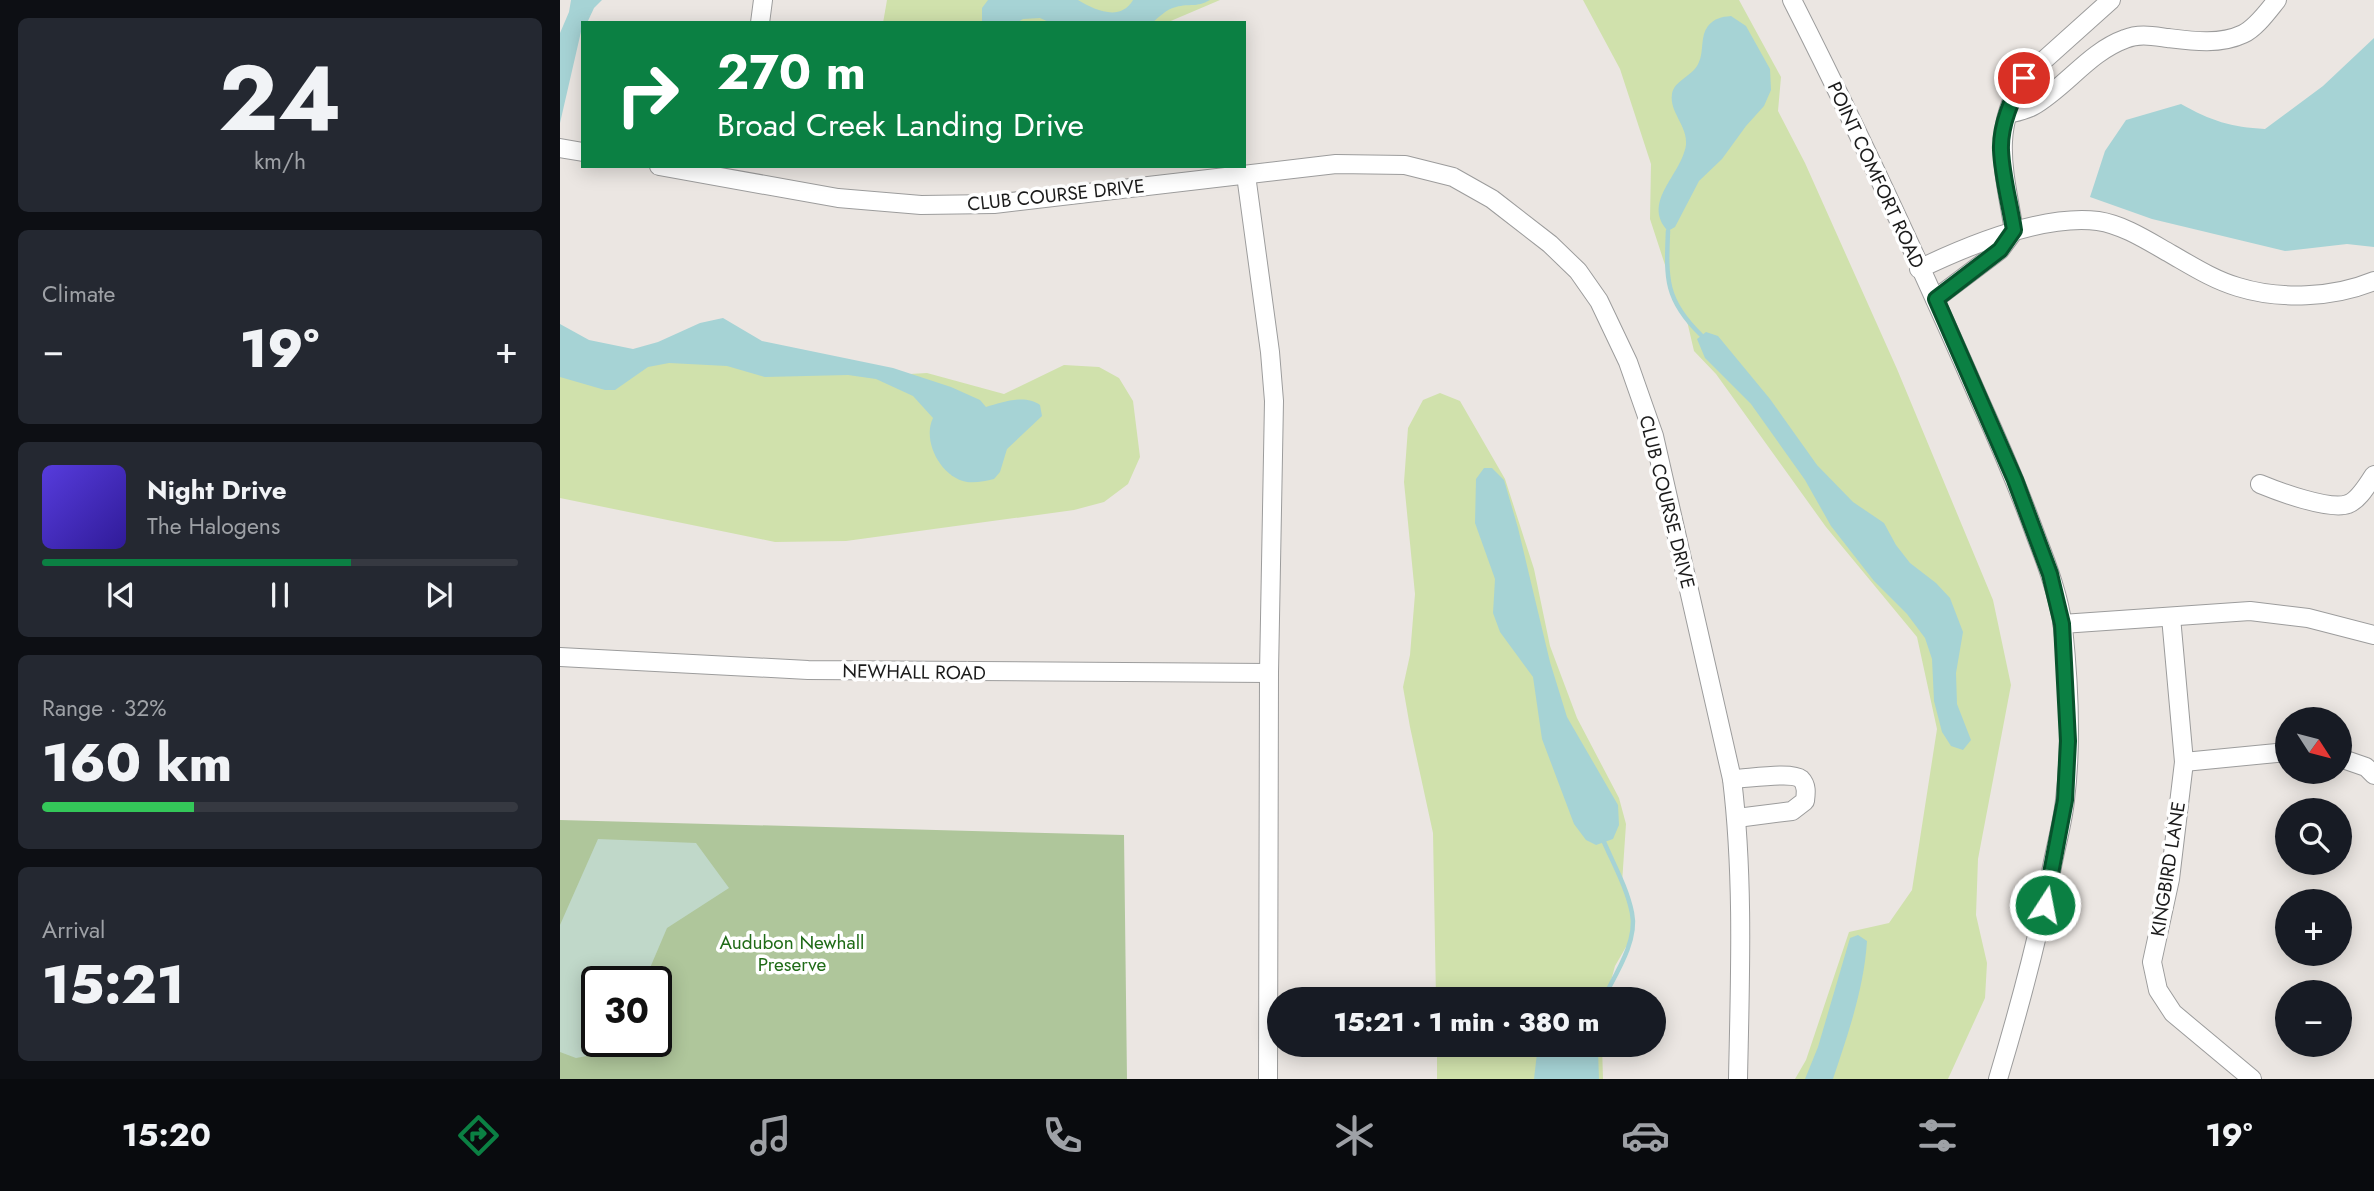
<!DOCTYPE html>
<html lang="en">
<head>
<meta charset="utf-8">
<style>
	body { margin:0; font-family:Jost,sans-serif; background:#242831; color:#f1f3f6; height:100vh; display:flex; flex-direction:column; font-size:26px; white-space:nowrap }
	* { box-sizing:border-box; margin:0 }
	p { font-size:23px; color:#9ea1a6 }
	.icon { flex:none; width:38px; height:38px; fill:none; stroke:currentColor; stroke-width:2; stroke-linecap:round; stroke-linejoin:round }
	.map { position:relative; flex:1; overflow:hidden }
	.panel { display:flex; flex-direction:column; gap:18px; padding:18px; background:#0d0f14; width:560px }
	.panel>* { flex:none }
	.hud { position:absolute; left:21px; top:21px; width:665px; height:147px; border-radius:0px; box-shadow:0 4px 18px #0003; background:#0b8043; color:#fff; overflow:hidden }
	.needle { width:46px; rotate:126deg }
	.fabs { position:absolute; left:1715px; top:707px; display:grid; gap:14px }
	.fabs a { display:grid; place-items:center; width:77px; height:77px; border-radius:50%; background:#171b24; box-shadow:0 4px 18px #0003; font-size:35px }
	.speed { position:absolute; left:21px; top:966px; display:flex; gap:14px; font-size:35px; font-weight:700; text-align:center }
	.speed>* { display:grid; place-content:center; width:91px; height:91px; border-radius:50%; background:#171b24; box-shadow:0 4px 18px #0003; line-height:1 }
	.speed .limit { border:4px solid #111; border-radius:10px; background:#fff; color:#111 }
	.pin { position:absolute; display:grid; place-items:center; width:60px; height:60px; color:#fff; margin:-30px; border:4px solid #fff; border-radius:50%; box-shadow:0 2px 7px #0007 }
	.me { position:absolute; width:77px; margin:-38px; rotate:11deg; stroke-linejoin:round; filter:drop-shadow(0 0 5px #0008) }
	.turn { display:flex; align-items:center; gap:24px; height:147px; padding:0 21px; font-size:32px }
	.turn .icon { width:91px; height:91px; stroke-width:2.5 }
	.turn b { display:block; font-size:49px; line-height:60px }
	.big { font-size:52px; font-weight:800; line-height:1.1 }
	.panel .widget { flex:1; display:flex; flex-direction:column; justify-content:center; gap:10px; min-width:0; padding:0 24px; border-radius:10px; background:#242831 }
	.panel .dial { align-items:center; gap:0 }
	.dial b { font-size:91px; line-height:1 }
	.song { display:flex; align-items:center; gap:21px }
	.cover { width:84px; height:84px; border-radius:10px; background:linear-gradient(135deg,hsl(250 70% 55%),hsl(250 70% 35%)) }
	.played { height:7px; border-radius:4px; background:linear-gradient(90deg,#0b8043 65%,#363941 65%) }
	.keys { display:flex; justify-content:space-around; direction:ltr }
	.heat { display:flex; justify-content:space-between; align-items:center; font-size:38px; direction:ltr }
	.charge { height:10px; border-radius:5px; background:linear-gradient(90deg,#34c759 32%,#363941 0) }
	.trip { position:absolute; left:707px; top:987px; width:399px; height:70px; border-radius:35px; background:#171b24; box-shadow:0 4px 18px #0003; font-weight:800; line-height:70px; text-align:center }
	.tabs { display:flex; height:112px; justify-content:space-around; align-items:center; background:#090b0e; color:#9ea1a6 }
	.tabs .icon { width:49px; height:49px }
	.tabs .current { color:#0b8043 }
	.tabs b { font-size:32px; color:#f1f3f6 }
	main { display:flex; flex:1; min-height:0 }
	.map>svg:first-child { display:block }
	.grass { fill:#d0e1ac }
	.forest { fill:#afc69b; fill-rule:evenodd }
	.wetland { fill:#c0d8c9 }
	.water { fill:#a6d3d5 }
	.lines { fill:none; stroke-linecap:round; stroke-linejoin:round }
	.stream { stroke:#a6d3d5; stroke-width:4.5 }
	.minor-casing { stroke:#9c9c9c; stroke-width:20 }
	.minor { stroke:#fff; stroke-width:18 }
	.route-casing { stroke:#07532c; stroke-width:18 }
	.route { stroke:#0b8043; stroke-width:12 }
	.labels { text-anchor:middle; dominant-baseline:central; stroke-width:7; stroke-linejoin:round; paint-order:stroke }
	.street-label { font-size:19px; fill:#1b1b1b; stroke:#fff }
	.park-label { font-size:19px; fill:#1f6b17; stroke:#fff }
</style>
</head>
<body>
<main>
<section class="panel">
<div class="widget dial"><b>24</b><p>km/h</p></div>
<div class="widget"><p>Climate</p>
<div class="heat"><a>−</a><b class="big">19°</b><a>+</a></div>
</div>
<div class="widget">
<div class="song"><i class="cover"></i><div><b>Night Drive</b><p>The Halogens</p></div></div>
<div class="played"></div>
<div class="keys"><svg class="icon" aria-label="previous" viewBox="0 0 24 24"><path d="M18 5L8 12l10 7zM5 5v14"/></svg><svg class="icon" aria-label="pause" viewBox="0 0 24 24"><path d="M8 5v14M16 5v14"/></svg><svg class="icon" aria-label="next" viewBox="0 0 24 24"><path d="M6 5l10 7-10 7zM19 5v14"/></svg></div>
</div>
<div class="widget"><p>Range · 32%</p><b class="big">160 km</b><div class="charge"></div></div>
<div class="widget"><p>Arrival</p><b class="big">15:21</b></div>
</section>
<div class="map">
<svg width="1814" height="1079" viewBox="0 0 1814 1079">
	<rect width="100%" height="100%" fill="#ebe6e2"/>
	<!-- grass -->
	<g class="grass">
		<polygon points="327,0 660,0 606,23 323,23"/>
		<polygon points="1023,0 1179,0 1221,77 1218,111 1245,163 1337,369 1433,600 1451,685 1418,859 1416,915 1427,963 1425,998 1388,1079 1235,1079 1246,1060 1289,932 1329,923 1352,890 1377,729 1357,637 1266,527 1156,374 1134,351 1127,321 1111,295 1107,271 1090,219 1091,164 1060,69"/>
		<polygon points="0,351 332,375 367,373 444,394 504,365 539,367 559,378 573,401 580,457 568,484 544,502 514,510 286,541 215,542 0,498"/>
		<polygon points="880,393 900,401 945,479 974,569 990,646 1017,718 1059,798 1066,824 1062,883 1073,915 1070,940 1055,966 1046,999 876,999 873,833 850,727 843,687 850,655 855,594 844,482 848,428 863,400"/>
		<polygon points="877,1045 1042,1045 1043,1079 877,1079"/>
	</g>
	<!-- forest -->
	<path class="forest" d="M0,820L564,835L567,1079H0ZM37,982H96V1041H37Z"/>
	<!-- wetland -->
	<polygon class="wetland" points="38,839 136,843 169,888 107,928 84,982 37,982 37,1041 59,1041 55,1051 16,1058 0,1052 0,925"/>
	<!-- water -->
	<g class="water">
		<polygon points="11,0 42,0 34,8 27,23 23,23 0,123 0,33 9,12"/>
		<path d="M428,0H518C535,10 560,22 573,0H650C636,8 630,3 616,7C607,9 600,16 592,23H491L480,18L463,19L456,23H422V8Z"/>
		<path d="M1171,16L1186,26L1210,69L1211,90L1204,106L1186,126L1162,159L1139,181L1115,227L1108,231C1081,202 1121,176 1126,145C1128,126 1109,112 1112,94C1114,80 1134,76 1139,62C1144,51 1140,36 1148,26C1155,18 1161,17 1171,16Z"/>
		<path d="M1814,38V247L1787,244L1725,251L1592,219L1530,197L1545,151L1566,120L1621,104C1651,121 1671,127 1705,129L1763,86Z"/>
		<path d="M163,318L202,341L333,368L391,387L420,400L426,407C443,402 465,394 480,405L482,416L447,449L440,472L434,479C426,481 416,483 407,482C380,477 362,440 373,418L353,396L316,379L288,375L205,377L167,366L109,363L88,367L55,390H45L0,377V324L29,340L73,349L98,342L140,323Z"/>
		<polygon points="1146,332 1158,336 1210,399 1257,465 1293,502 1324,523 1336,545 1350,563 1376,583 1390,598 1403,632 1396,673 1397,704 1411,740 1403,750 1391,746 1382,732 1374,701 1372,659 1365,638 1347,614 1314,581 1271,526 1245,480 1191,404 1145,358 1137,339"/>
		<polygon points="924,468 932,468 944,480 958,528 990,662 1007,717 1058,805 1059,825 1053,839 1036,845 1026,840 1014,824 982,739 973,677 940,632 933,613 935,579 915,523 916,479"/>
		<path d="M1298,935L1307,941C1304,989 1288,1034 1273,1079H1245L1258,1047L1290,938Z"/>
		<polygon points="987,1045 1032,1045 1038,1050 1039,1079 974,1079 977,1053"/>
	</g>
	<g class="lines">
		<!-- stream -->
		<g class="stream">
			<path d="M1108,231C1106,279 1105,300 1141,335"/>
			<path d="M1043,999C1055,975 1078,941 1072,913C1067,888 1054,865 1044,842"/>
		</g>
		<!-- minor casing -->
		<g class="minor-casing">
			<g id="minor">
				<path d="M1232,0C1299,132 1361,266 1420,401C1441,447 1460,492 1477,539C1488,567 1499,597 1503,627C1509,683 1512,744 1505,800C1503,822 1496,845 1492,867C1478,939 1459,1009 1438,1079"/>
				<polyline points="200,23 203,0"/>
				<path d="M1448,114C1456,112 1466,110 1473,106C1506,87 1529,52 1565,39C1579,33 1593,36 1608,38C1632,41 1660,45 1683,34C1696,28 1708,11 1717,0"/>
				<polyline points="0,148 23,152"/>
				<path d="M99,166L278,198L361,205L434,204L776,164L845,165L893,177L932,199L990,244L1018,271L1039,301L1068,362L1094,436L1172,779C1184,878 1180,979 1178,1079"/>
				<polyline points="686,175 710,352 714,401 709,673 708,1079"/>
				<path d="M1454,231C1445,174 1430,130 1464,78L1551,0"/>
				<path d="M1359,269C1407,246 1484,214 1538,221C1564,225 1588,241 1611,254C1632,266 1654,280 1678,287C1720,300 1773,298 1814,281"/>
				<polyline points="1375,299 1440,250 1454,231"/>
				<path d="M1700,484C1717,491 1770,511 1788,504C1799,500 1807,485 1814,475"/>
				<polyline points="1611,617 1624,762 1610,879 1592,962 1598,990 1613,1013 1692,1079"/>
				<polyline points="1502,624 1690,611 1748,618 1814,635"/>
				<polyline points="0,657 248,670 709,673"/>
				<polyline points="1780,758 1806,767 1814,775"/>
				<polyline points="1624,762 1727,752"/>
				<path d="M1172,779C1186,779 1231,771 1241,779C1247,785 1246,793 1245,801L1232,811L1177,818"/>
			</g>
		</g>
		<!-- minor -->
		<use href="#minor" class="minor"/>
	</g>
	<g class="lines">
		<!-- route casing -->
		<g class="route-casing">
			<path id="route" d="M1464,78C1452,97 1440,126 1441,150C1442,176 1450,204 1454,230L1440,250L1376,299L1455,480L1490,574L1502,624L1508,741L1505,800L1485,905"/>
		</g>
		<!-- route -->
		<use href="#route" class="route"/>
	</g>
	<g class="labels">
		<!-- street labels -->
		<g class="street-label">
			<text transform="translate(1316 175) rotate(65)">POINT COMFORT ROAD</text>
			<text transform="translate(496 195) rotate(-6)">CLUB COURSE DRIVE</text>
			<text transform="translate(1107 502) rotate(76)">CLUB COURSE DRIVE</text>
			<text transform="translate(354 672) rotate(1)">NEWHALL ROAD</text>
			<text transform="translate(1608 869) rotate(-81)">KINGBIRD LANE</text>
		</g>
		<!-- park labels -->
		<g class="park-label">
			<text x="232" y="942">Audubon Newhall<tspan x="232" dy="22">Preserve</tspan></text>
		</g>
	</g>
</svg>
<div class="fabs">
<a><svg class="needle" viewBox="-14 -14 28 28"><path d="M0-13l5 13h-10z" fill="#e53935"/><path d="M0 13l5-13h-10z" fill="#9ea1a6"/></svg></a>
<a><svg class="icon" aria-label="search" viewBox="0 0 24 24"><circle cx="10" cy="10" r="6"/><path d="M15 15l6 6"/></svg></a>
<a>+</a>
<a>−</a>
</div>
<div class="speed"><div class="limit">30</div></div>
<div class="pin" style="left:1464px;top:78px;background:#d93025"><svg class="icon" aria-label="arrive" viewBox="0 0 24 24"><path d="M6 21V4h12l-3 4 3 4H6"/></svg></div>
<svg class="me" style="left:1485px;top:905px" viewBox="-20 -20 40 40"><circle r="17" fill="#0b8043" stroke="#fff" stroke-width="3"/><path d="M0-11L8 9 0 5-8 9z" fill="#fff"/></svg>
<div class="trip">15:21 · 1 min · 380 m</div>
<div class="hud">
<div class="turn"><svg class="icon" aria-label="right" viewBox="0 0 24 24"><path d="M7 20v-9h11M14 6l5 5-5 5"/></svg><div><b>270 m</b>Broad Creek Landing Drive</div></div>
</div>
</div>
</main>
<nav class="tabs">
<b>15:20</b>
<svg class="icon current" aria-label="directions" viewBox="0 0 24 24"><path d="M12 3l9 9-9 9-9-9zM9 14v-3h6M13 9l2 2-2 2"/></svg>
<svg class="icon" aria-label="music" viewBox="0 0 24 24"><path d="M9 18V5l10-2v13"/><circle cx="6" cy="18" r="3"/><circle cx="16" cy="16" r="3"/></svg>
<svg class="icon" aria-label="phone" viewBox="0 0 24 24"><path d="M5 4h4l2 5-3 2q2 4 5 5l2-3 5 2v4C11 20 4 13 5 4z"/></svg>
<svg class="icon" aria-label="climate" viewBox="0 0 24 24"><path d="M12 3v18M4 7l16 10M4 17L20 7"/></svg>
<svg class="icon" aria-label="car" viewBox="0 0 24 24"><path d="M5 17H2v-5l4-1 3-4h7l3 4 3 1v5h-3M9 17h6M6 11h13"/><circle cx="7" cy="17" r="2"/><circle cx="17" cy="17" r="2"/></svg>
<svg class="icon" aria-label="filters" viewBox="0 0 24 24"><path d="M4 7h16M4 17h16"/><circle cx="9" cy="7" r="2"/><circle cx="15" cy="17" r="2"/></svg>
<b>19°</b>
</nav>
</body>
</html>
